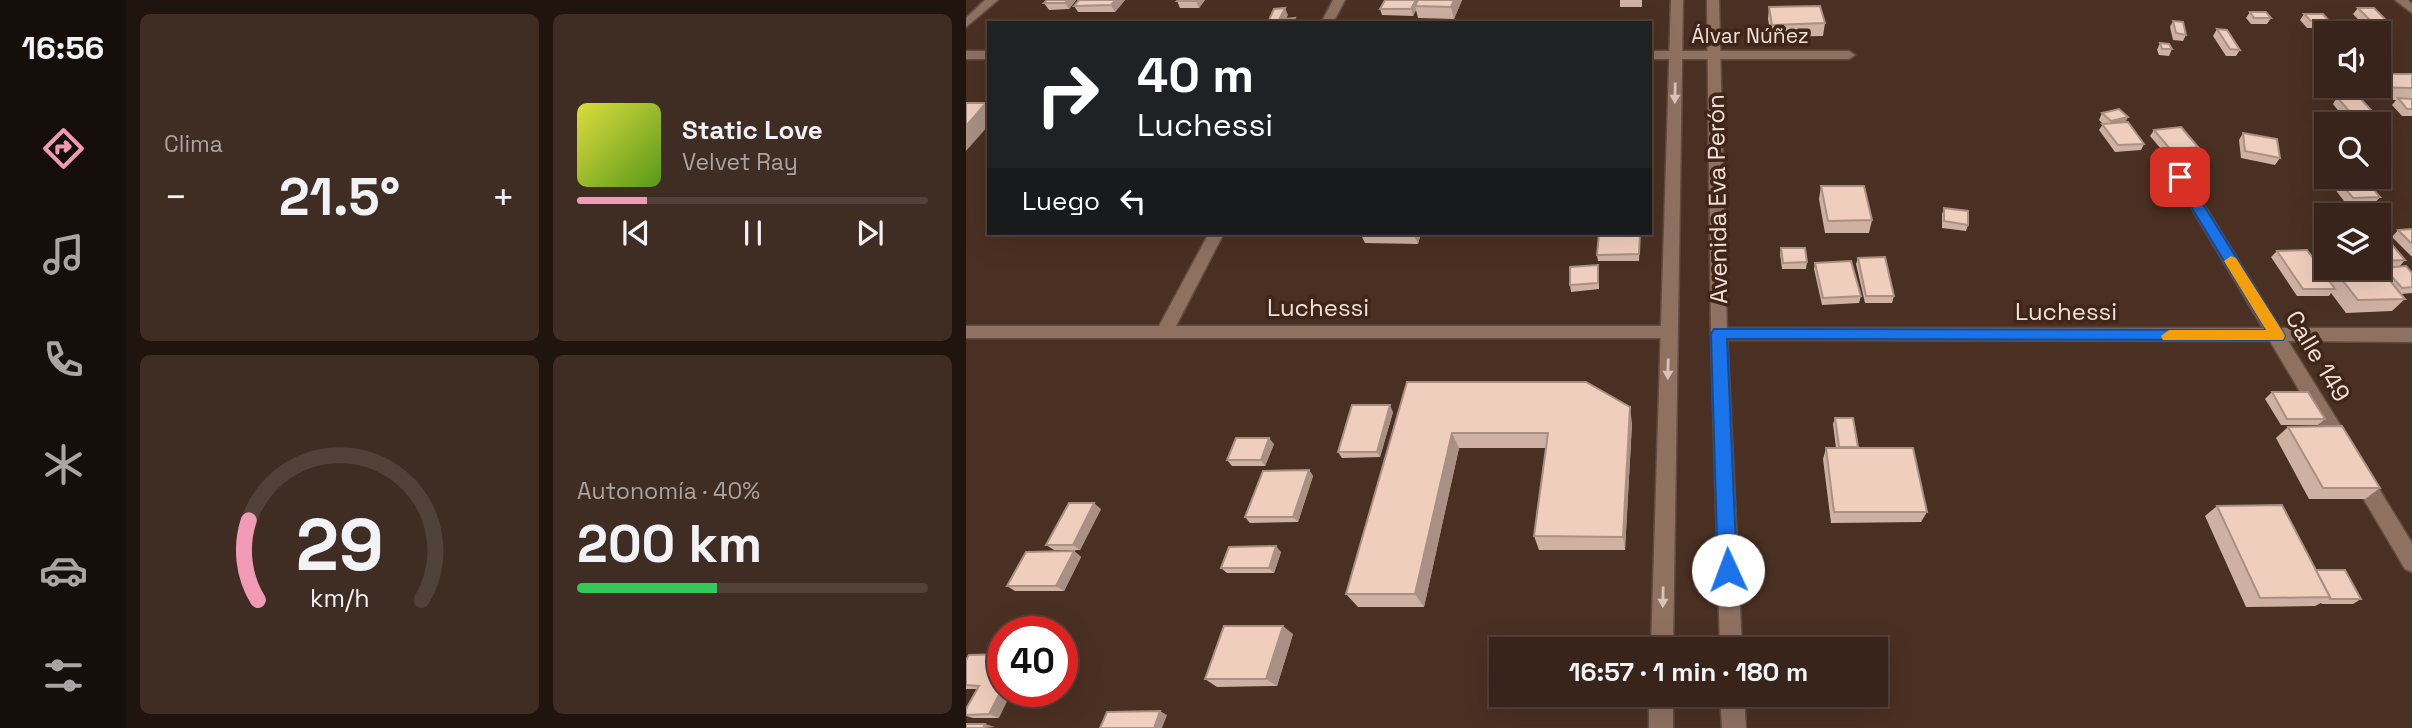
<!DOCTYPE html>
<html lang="es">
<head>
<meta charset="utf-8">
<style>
	body { margin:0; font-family:"Space Grotesk",sans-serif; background:#3f2c23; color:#f1f3f6; height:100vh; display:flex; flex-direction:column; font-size:26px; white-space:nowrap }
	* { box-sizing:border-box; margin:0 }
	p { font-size:23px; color:#aba4a2 }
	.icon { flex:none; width:38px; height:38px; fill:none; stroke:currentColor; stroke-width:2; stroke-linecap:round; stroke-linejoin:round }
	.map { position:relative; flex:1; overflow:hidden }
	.side { display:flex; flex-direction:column; gap:14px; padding:14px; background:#1f140e; width:840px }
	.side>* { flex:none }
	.guide { position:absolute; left:21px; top:21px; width:665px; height:214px; border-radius:0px; box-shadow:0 7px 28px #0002,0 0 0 2px #524139; background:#202124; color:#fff; overflow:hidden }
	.buttons { position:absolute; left:1348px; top:21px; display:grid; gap:14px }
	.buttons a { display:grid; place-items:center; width:77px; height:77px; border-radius:0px; background:#38241a; box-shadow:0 7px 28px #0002,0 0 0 2px #524139; font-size:35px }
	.speed { position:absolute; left:21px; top:616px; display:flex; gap:14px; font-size:35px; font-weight:700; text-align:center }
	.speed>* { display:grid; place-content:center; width:91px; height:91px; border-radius:50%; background:#38241a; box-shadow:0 7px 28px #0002,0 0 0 2px #524139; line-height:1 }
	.speed .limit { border:10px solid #d22; background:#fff; color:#111 }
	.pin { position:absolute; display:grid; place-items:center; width:60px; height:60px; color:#fff; margin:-30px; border-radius:14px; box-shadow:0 4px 10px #0006 }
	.me { position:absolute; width:77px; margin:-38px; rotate:358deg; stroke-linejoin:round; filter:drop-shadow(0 0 5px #0008) }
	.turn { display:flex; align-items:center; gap:24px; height:147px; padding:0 35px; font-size:32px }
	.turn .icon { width:91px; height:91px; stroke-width:2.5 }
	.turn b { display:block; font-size:49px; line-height:60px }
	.then { display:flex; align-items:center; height:66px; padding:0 35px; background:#0003; gap:14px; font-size:26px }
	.big { font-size:52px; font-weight:600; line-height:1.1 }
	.side .tile { flex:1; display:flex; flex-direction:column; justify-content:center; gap:10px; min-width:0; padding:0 24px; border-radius:10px; background:#3f2c23 }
	.side .dial { align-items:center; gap:0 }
	.dial svg { height:182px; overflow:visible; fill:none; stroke:#524139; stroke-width:7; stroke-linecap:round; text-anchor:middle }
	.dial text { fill:#f1f3f6; stroke:none }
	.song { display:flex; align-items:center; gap:21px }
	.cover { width:84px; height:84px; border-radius:10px; background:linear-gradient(135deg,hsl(60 70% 55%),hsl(90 70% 35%)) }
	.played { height:7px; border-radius:4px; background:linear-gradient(90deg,#f09ab6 20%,#524139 20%) }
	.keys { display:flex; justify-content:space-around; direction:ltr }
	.heat { display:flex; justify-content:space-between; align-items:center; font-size:38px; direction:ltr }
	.charge { height:10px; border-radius:5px; background:linear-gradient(90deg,#34c759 40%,#524139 0) }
	.side .tiles { flex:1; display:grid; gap:14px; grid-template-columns:repeat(2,1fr) }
	.trip { position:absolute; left:523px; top:637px; width:399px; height:70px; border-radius:0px; background:#38241a; box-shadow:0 7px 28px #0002,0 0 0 2px #524139; font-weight:600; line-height:70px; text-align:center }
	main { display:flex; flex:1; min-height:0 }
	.dock { display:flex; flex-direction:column; width:126px; justify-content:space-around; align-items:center; background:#160e0a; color:#aba4a2 }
	.dock .icon { width:49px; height:49px }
	.dock .selected { color:#f09ab6 }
	.dock b { font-size:32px; color:#f1f3f6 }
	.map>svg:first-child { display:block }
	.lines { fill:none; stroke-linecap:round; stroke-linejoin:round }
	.minor-casing { stroke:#624b40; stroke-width:3 }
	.tertiary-casing { stroke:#624b40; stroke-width:3 }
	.minor { fill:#8f7162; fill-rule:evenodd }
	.tertiary { fill:#8f7162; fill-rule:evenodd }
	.wall { fill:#ceb1a3 }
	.shaded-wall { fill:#a89084 }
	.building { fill:#f0cebd; stroke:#a89084; stroke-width:2 }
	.oneway { fill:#d9c4ba }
	.route { fill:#1a73e8; stroke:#114b97; stroke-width:2 }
	.slow { fill:#f59e0b }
	.labels { text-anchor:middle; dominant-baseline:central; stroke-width:7; stroke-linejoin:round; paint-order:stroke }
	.far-street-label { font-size:21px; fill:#f2e0d8; stroke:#3f2618 }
	.street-label { font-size:24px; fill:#f2e0d8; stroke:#3f2618 }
</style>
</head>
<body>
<main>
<nav class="dock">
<b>16:56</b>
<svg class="icon selected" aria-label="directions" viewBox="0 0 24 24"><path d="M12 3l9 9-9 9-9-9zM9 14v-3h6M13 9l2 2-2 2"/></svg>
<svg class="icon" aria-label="music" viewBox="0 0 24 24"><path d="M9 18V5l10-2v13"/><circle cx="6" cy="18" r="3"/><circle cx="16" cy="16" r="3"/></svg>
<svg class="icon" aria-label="phone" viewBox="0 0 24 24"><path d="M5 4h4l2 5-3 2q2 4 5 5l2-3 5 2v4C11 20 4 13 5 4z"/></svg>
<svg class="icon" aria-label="climate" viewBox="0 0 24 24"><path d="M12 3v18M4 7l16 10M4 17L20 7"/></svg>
<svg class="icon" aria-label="car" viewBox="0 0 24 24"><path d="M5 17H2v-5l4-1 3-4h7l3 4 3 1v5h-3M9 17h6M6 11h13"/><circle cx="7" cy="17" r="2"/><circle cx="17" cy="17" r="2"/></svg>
<svg class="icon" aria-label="filters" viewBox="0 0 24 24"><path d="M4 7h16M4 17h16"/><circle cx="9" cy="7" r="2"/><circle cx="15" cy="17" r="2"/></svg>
</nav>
<section class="side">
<div class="tiles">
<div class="tile"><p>Clima</p>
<div class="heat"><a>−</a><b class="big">21.5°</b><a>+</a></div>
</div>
<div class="tile">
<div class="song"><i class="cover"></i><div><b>Static Love</b><p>Velvet Ray</p></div></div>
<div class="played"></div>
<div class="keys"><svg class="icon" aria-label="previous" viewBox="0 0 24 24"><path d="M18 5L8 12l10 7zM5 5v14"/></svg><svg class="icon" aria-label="pause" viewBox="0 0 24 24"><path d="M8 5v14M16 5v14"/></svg><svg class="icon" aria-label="next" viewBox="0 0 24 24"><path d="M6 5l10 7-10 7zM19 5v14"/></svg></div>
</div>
<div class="tile dial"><svg viewBox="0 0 100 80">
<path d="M14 69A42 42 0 1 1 86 69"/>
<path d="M14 69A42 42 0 0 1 10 34" stroke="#f09ab6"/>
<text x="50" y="56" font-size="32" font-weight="700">29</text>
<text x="50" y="72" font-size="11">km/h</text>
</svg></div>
<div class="tile"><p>Autonomía · 40%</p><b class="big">200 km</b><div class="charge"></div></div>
</div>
</section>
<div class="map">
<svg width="1446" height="728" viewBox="0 0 1446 728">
	<rect width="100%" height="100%" fill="#4a3022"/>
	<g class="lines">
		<!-- minor casing -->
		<g class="minor-casing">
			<g id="minor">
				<polygon points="19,0 32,0 0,27 0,18"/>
				<polygon points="367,0 379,0 367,23 355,23"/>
				<polygon points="1429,0 1442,0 1446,4 1446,13"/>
				<rect x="0" y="51" width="23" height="8"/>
				<polygon points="684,51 883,51 889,55 883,59 684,59"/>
				<polygon points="1214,172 1221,177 1314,328 1446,328 1446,342 1322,341 1383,439 1385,445 1383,451 1376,453 1369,451 1304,341 753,340 747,339 745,334 747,329 753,328 1297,328 1207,177"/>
				<polygon points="243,233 258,233 210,326 703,326 709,327 711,332 709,337 703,338 0,338 0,326 193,326"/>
				<polygon points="1394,466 1401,469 1446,543 1446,572 1439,569 1387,481 1384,475 1387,469"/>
			</g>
		</g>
		<!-- tertiary casing -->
		<g class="tertiary-casing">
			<g id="tertiary">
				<polygon points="705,0 717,0 707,649 685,649"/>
				<polygon points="741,0 753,0 761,334 776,649 754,649 745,334"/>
				<rect x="683" y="695" width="24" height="33"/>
				<polygon points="754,695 778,695 780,728 756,728"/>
			</g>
		</g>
		<!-- minor -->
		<use href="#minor" class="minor"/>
		<!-- tertiary -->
		<use href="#tertiary" class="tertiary"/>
	</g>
	<!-- wall -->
	<g class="wall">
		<polygon points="81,0 110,0 103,9 83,10 78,3"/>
		<polygon points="159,0 149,12 112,12 108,6"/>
		<polygon points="212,0 239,0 233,8 214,8 211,1"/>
		<polygon points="496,0 488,19 452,18 450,10 447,16 416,15 414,9"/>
		<rect x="654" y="0" width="22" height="7"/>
		<polygon points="803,7 859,23 857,36 805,37 802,19"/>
		<polygon points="1392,8 1421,21 1416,27 1399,27 1387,14"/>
		<polygon points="1284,12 1305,18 1301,24 1285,24 1280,18"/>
		<polygon points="1338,14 1364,22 1360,28 1341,28 1334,20"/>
		<polygon points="1207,21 1220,35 1217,41 1207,40 1204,27"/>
		<polygon points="1251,29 1274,50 1270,56 1260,56 1247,36"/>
		<polygon points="1194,43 1206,49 1203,56 1193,55 1191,50"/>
		<polygon points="1446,74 1446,116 1436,116 1426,105 1430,100 1396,100 1406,111 1401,118 1378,118 1367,104 1371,97 1387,97 1378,86 1397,86"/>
		<polygon points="1136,113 1162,117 1159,122 1178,144 1175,150 1149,152 1133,130 1137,124 1133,120"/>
		<polygon points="1188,130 1232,147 1228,154 1201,156 1184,136"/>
		<polygon points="1277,133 1314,158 1309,165 1275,158 1273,140"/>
		<polygon points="1370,177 1414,197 1408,204 1381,205 1365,184"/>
		<polygon points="855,186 906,220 903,233 859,233 853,199"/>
		<polygon points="978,208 1002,225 1000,231 976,228 976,214"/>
		<polygon points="1412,228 1439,260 1433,267 1446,273 1446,293 1435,294 1439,299 1426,311 1380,313 1365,293 1363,296 1331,296 1305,257 1311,251 1349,261 1356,253 1360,252 1360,268 1412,268"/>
		<polygon points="1446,229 1446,257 1426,237 1432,230"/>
		<polygon points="394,233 455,233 452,244 399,243"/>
		<polygon points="582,233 674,233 673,261 632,261 631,255 633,234 582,234"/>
		<polygon points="815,248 841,262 840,269 816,269 814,254"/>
		<polygon points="892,258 928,296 926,303 899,303 890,264"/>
		<polygon points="849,263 895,296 893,303 856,305 848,269"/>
		<polygon points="633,272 633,289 605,292 604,285"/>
		<polygon points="441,382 666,423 659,550 573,550 568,536 580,448 493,448 458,607 392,607 380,594"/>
		<polygon points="1306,392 1359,419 1352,425 1315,425 1299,399"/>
		<polygon points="427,412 414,457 376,458 372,452"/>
		<polygon points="869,418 892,447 891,448 961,512 955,522 865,523 857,459 860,448 870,448 867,424"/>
		<polygon points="1322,427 1414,488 1399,499 1343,499 1310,438"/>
		<polygon points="308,444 299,466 266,466 261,460"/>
		<polygon points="343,470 347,476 332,522 284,523 279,517"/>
		<polygon points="1251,506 1350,570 1395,599 1387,604 1356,604 1355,603 1349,606 1280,607 1239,516"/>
		<polygon points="135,509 114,550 88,550 80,545"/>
		<polygon points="108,551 115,557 98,591 49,591 41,586"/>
		<polygon points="315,552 308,573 261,573 255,568"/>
		<polygon points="327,634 311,686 251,687 239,679"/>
		<polygon points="0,660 33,718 7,718 0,716 0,709 11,689 0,689"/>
	</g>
	<!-- shaded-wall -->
	<g class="shaded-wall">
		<polygon points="101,0 110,0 103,9 99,3"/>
		<polygon points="150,0 159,0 149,12 145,5"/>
		<polygon points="231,0 239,0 233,8 230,1"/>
		<polygon points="450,0 455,0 449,6 450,10 447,16 445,9"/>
		<polygon points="488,0 496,0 488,19 485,7"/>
		<polygon points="319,8 322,15 318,23 313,23 312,22"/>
		<polygon points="20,103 23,106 23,125 0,151 0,126"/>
		<polygon points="1162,117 1159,123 1141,127 1145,121"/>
		<polygon points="447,233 455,233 452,244"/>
		<polygon points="424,405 427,412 414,457 411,452"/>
		<polygon points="664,407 666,423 659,550 657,537"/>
		<polygon points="486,433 493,448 458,607 449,594"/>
		<polygon points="303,438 308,444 299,466 295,460"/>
		<polygon points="343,470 347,476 332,522 327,517"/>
		<polygon points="128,503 135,509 114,550 107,545"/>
		<polygon points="310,546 315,552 308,573 303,568"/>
		<polygon points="108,551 115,557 98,591 90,586"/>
		<polygon points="317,626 327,634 311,686 300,679"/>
		<polygon points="37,687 37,691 46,691 33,718 23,714"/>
		<polygon points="194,711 201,715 196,728 188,728"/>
		<polygon points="19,724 29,727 17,728"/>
	</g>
	<!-- building -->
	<g class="building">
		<polygon points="81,0 101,0 99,3 78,3"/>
		<polygon points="113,0 150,0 145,5 108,6"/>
		<polygon points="212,0 231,0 230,1 211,1"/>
		<polygon points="419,0 450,0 445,9 414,9"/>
		<polygon points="452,0 488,0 485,7 449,6"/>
		<polygon points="854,6 859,23 806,25 803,7"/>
		<polygon points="319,8 312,22 302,22 308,9"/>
		<polygon points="1392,8 1408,8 1421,21 1404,20"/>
		<polygon points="1284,12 1300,12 1305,18 1288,18"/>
		<polygon points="1338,14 1357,14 1364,22 1345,21"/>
		<polygon points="329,18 327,23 317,23 319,19"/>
		<polygon points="1207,21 1217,22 1220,35 1210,33"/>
		<polygon points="1251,29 1261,30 1274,50 1264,49"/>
		<polygon points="1194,43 1203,44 1206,49 1196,49"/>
		<polygon points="1412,74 1446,74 1446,88 1399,87 1397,86 1412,86"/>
		<polygon points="1371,97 1394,98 1406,111 1383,111"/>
		<polygon points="1432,98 1446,99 1446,109 1441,109"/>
		<polygon points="0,103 20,103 0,126"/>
		<polygon points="1153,109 1162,117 1145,121 1136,113"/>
		<polygon points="1162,122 1178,144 1152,145 1136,124"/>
		<polygon points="1215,127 1232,147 1205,150 1188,130"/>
		<polygon points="1277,133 1311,139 1314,158 1279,151"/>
		<polygon points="1370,177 1397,177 1414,197 1387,198"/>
		<polygon points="855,186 898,186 906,220 862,221"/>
		<polygon points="978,208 1002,211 1002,225 978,221"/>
		<polygon points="1412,228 1439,260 1412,261"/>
		<polygon points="1446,229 1446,244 1432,230"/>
		<polygon points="633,233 674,233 673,254 631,255"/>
		<polygon points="815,248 839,248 841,262 817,263"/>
		<polygon points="1341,250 1369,289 1337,289 1311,251"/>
		<polygon points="919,257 928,296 900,296 892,258"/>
		<polygon points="885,261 895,296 857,298 849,263"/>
		<polygon points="632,265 632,283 604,285 604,267"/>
		<polygon points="1412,266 1439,299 1392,300 1367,268 1412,268"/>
		<polygon points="1440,266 1446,273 1446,287 1436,288 1418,268"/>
		<polygon points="441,382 620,382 664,407 657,537 568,536 582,433 486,433 449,594 380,594"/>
		<polygon points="1306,392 1342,392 1359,419 1321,419"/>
		<polygon points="386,405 424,405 411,452 372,452"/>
		<polygon points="869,418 887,418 892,447 873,447"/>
		<polygon points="1376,426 1414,488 1357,488 1322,427"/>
		<polygon points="270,438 303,438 295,460 261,460"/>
		<polygon points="860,448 947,448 961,512 868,512"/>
		<polygon points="343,470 327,517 279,517 297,471"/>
		<polygon points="103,503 128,503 107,545 80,545"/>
		<polygon points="1316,505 1364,597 1294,598 1251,506"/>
		<polygon points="310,546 303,568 255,568 263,547"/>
		<polygon points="108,551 90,586 41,586 60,552"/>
		<polygon points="1350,570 1379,570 1395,599 1364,599 1363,597 1364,597"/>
		<polygon points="258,626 317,626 300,679 239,679"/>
		<polygon points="37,654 37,687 23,714 0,715 0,709 13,686 0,685 0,660 3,655"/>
		<polygon points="194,711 188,728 134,728 141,712"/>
		<polygon points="0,724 19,724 17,728 0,728"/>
	</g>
	<!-- one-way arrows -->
	<defs><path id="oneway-solid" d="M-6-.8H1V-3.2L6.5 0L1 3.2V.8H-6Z" transform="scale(1.75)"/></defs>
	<g class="oneway">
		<use href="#oneway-solid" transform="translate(709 93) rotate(91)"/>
		<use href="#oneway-solid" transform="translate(702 369) rotate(91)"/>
		<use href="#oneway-solid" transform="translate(697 597) rotate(91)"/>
	</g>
	<!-- route -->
	<polygon class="route" points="1214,173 1218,174 1317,332 1319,336 1317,340 761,339 771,570 769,577 762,579 755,577 752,570 745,334 748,329 1300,330 1207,177"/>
	<!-- slow -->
	<polygon class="slow" points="1265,256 1270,258 1317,332 1319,336 1317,340 1197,340 1195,336 1203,330 1300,330 1258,261"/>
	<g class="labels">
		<!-- far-street labels -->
		<g class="far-street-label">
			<text x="784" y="35">Álvar Núñez</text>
		</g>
		<!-- street labels -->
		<g class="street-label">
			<text transform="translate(751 199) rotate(-91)">Avenida Eva Perón</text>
			<text x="352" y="307">Luchessi</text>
			<text x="1100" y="311">Luchessi</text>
			<text transform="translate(1352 356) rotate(59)">Calle 149</text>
		</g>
	</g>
</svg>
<div class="buttons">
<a><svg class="icon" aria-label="sound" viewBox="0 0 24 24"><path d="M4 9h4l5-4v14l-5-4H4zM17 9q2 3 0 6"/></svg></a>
<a><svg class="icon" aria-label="search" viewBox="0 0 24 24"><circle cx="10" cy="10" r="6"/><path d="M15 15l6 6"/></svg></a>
<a><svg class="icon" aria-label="layers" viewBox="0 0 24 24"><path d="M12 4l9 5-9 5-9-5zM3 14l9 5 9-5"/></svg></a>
</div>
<div class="speed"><div class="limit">40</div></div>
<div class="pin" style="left:1214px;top:177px;background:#d93025"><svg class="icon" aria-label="arrive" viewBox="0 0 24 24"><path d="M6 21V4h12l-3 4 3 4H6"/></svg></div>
<svg class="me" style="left:762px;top:570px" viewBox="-20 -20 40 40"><circle r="19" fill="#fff"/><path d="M0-13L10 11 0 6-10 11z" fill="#1a73e8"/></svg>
<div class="trip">16:57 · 1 min · 180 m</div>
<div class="guide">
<div class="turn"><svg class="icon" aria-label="right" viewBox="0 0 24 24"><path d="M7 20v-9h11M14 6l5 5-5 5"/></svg><div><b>40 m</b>Luchessi</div></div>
<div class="then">Luego<svg class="icon" aria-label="left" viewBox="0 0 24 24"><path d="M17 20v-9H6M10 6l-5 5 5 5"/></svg></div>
</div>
</div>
</main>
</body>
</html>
